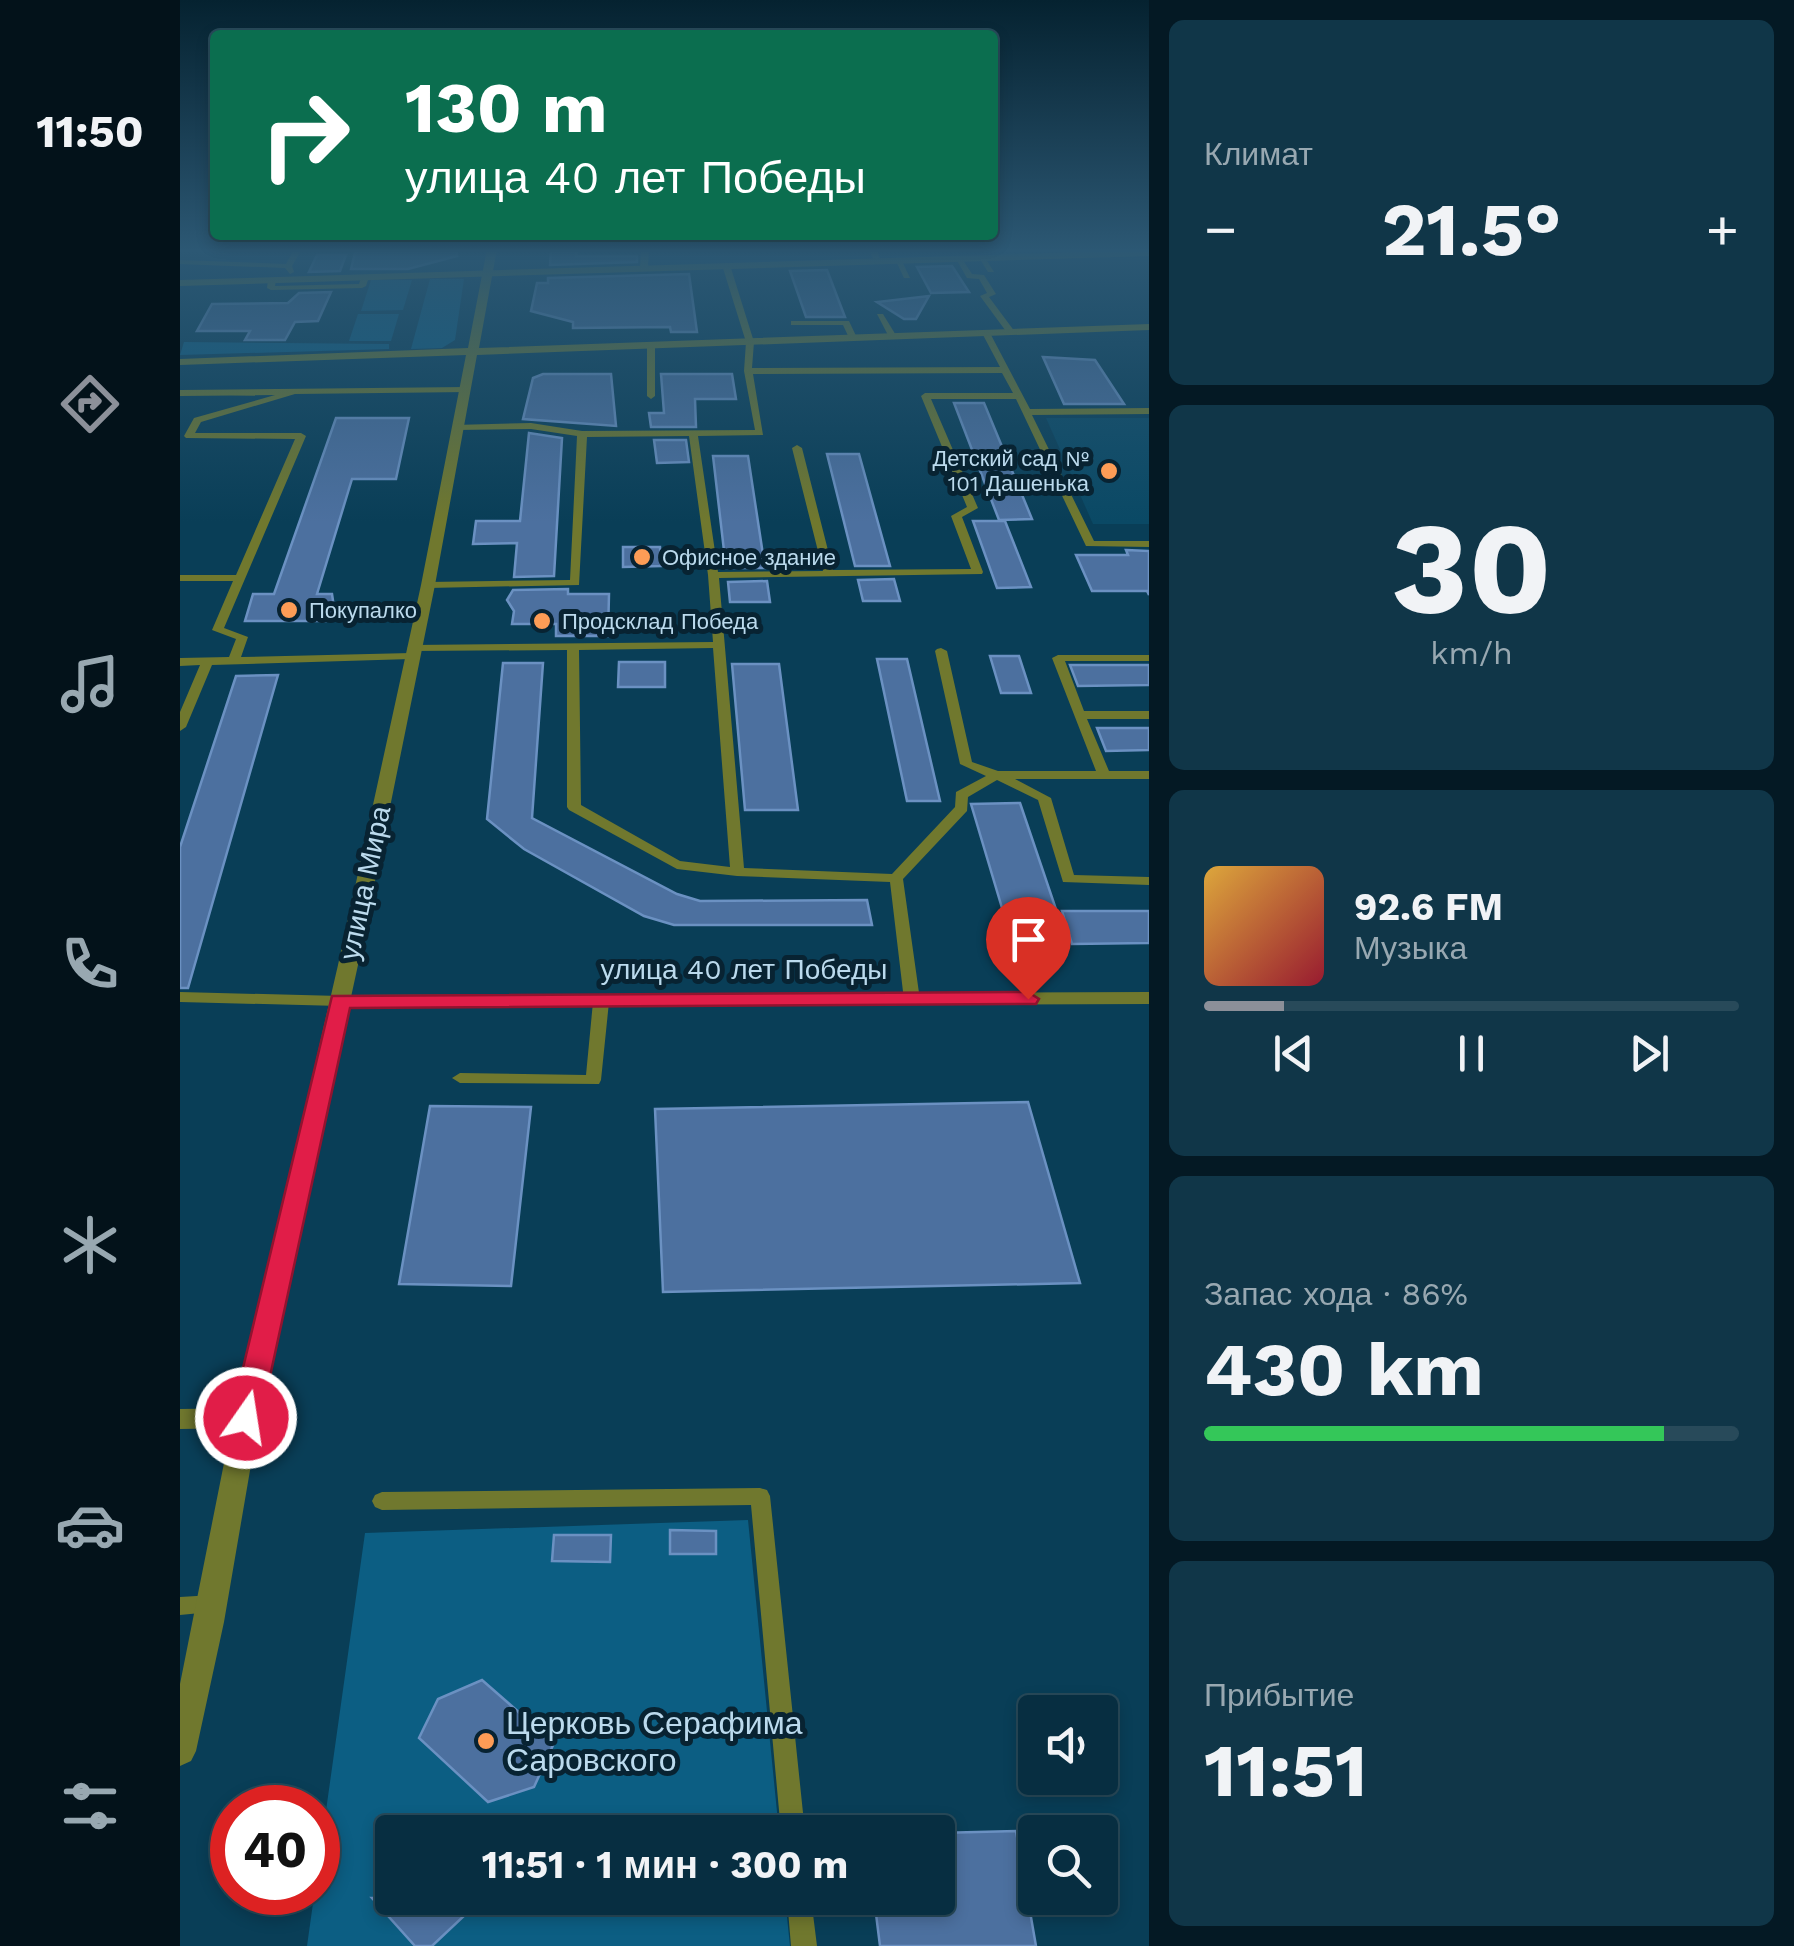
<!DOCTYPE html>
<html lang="ru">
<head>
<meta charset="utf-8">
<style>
	body { margin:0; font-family:"Work Sans",sans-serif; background:#103648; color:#f1f3f6; height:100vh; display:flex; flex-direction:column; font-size:38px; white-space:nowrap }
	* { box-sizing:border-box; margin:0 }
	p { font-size:32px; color:#98a8b1 }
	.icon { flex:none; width:55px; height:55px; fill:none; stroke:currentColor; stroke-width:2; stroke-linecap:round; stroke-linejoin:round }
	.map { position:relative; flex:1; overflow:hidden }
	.side { display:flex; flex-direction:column; gap:20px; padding:20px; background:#041924; width:645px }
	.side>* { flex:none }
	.hud { position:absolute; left:30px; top:30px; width:788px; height:210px; border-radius:10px; box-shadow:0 5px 15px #0003,0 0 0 2px #284a5a; background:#0b6e4f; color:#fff; overflow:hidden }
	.buttons { position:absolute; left:838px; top:1695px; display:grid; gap:20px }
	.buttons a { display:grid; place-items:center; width:100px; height:100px; border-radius:10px; background:#072e41; box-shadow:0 5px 15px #0003,0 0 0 2px #284a5a; font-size:50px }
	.speed { position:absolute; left:30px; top:1785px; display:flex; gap:20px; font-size:50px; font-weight:700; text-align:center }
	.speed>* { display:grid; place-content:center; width:130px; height:130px; border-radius:50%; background:#072e41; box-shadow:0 5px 15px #0003,0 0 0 2px #284a5a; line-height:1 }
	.speed .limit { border:15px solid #d22; background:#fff; color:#111 }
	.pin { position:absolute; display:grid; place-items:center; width:85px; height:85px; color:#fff; margin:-102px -42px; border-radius:50% 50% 50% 0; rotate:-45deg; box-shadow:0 0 10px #0007 }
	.pin .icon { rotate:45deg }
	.me { position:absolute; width:110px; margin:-55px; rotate:13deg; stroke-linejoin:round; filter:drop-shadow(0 0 8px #0008) }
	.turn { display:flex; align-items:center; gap:35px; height:210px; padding:0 30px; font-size:45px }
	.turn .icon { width:130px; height:130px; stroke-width:2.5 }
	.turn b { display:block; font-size:70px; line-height:85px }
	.big { font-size:75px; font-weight:700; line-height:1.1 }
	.side .card { flex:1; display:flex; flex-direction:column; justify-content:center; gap:15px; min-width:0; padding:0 35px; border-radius:15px; background:#103648 }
	.side .dial { align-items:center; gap:0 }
	.dial b { font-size:130px; line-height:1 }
	.song { display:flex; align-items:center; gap:30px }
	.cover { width:120px; height:120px; border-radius:15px; background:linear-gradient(135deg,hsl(40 70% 55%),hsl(350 70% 35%)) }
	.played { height:10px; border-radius:5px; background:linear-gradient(90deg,#8c9099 15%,#284a5a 15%) }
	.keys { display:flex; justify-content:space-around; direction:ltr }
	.heat { display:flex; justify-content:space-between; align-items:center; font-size:55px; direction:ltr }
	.charge { height:15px; border-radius:8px; background:linear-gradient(90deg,#34c759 86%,#284a5a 0) }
	.trip { position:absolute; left:195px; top:1815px; width:580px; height:100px; border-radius:10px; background:#072e41; box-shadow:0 5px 15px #0003,0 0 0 2px #284a5a; font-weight:700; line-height:100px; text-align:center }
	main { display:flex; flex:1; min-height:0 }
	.menu { display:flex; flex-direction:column; width:180px; justify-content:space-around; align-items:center; background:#03121a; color:#98a8b1 }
	.menu .icon { width:70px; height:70px }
	.menu .current { color:#8c9099 }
	.menu b { font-size:45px; color:#f1f3f6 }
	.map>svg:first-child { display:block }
	.built { fill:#0a4965 }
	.green { fill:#0c5e83 }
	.building { fill:#4c709f; stroke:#6b91c2; stroke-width:2.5 }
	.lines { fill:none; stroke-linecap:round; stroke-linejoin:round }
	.service { fill:#70782e; fill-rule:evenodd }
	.minor { fill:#70782e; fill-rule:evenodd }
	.tertiary { fill:#70782e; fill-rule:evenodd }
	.route { fill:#e11d48; stroke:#92132f; stroke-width:2.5 }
	.poi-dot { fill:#fd9c56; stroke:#082332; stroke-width:4 }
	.labels { text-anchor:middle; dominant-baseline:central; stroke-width:10; stroke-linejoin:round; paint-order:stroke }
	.far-poi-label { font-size:22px; fill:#bbdaed; stroke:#082332; text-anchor:start }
	.street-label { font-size:28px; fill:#bbdaed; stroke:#082332 }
	.near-poi-label { font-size:32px; fill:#bbdaed; stroke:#082332; text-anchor:start }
</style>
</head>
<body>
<main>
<nav class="menu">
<b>11:50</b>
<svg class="icon current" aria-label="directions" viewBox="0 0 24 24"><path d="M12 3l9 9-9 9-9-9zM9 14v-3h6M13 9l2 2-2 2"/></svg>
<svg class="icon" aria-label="music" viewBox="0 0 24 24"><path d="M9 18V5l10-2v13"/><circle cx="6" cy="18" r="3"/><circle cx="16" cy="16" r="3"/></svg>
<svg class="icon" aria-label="phone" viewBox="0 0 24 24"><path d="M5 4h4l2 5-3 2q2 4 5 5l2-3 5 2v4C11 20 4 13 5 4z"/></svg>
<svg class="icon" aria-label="climate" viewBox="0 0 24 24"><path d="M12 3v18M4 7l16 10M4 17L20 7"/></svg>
<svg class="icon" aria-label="car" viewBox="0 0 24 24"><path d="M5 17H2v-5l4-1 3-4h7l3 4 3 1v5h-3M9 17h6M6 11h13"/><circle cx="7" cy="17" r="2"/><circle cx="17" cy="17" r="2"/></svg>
<svg class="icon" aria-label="filters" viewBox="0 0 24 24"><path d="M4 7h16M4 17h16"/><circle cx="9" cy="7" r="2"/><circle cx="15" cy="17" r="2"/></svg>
</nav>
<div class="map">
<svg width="969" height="1946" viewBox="0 0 969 1946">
	<rect width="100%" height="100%" fill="#093e57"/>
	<!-- built -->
	<polygon class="built" points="866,418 969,418 969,524 913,524"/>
	<!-- green -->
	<g class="green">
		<polygon points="250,279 284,279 275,340 262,348 231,349"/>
		<polygon points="191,280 232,280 223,310 181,311"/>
		<polygon points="178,314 219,314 211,341 169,341"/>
		<polygon points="4,342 209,344 209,349 0,355"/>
		<polygon points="568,1520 599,1832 212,1832 212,1898 605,1898 610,1946 127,1946 185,1533"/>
	</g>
	<!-- building -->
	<g class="building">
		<polygon points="176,249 276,249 277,256 228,269 171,269"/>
		<polygon points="371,249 397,249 396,256 457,256 457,262 370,265"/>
		<polygon points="137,255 166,255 160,271 129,272"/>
		<polygon points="772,266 789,292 751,293 737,267"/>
		<polygon points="647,270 665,317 626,317 610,271"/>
		<polygon points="509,274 517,332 491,332 490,327 393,328 393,322 351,311 357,283 368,283 368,278"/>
		<polygon points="151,292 138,321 115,322 105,340 65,340 70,331 17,331 32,304 108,303 119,293"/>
		<polygon points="749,296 736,319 724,319 697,302"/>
		<polygon points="863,357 915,360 944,404 884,404"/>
		<polygon points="363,374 431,374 436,426 343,419 353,378"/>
		<polygon points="481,374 552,374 556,399 515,399 516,427 471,427 469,413 484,413"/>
		<polygon points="774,403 804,403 852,519 819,520"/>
		<polygon points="156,418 229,418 216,479 172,479 137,594 152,594 155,614 148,614 146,621 65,621 73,594 94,594"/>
		<polygon points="349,433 382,438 374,576 334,577 337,543 293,544 296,521 340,521"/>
		<polygon points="474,440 506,440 509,462 477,463"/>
		<polygon points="647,454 679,454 710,566 675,566"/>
		<polygon points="533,456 568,456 585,568 546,568"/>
		<polygon points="793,521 825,521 851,587 817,588"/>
		<polygon points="443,547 480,547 481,566 443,567"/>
		<polygon points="946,550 969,551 969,595 967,591 912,591 896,555 948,555"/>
		<polygon points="714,579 720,601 683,601 678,580"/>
		<polygon points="587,581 590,602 550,602 548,582"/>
		<polygon points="388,589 388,594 429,594 428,636 376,636 376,624 332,624 334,611 327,600 333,590"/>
		<polygon points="810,656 839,656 851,693 821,693"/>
		<polygon points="697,659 727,659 760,801 727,801"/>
		<polygon points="439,662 485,662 485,687 438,687"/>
		<polygon points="323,663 363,663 352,818 497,894 520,901 687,900 692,925 494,925 464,916 344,849 307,819"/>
		<polygon points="552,664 599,664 618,810 565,810"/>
		<polygon points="890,665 969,665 969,685 898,686"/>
		<polygon points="98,675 8,988 0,988 0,847 56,676"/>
		<polygon points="917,728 969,728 969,750 926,751"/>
		<polygon points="840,803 882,927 828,928 791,804"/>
		<polygon points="882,911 969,911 969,943 892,944"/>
		<polygon points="848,1102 900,1283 483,1292 475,1109"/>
		<polygon points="250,1106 351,1107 331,1286 219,1284"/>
		<polygon points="490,1530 536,1531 536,1554 490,1554"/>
		<polygon points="374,1535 431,1535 430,1562 372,1561"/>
		<polygon points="302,1680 374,1743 354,1787 308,1802 239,1738 258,1699"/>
		<polygon points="836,1831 856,1946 700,1946 694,1898 758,1898 758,1833"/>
		<polygon points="192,1898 270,1898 286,1914 252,1946 235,1946"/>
	</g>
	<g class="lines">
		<!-- service -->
		<g class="service">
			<polygon points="114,249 122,249 112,266 114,272 110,274 105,268 0,264 0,260 106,264"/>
			<polygon points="461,249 469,249 468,268 464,270 460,268"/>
			<polygon points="689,249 697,249 701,263 695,263"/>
			<polygon points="798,256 804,256 814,272 808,272"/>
			<polygon points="775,257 781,257 792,274 804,275 816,294 809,297 835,332 834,334 828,334 800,296 807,293 799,279 787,278"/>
			<polygon points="715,259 721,259 730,278 724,278"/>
			<path d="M546,263L550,265L574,342L572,368L820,367L802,333L806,331L810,333L850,409L969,408V414L852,415L914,541H969V547L906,546L836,399H751L798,508L782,517L803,572L802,574L539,578L564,868L712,874L775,807L776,792L806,776L780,764L755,651L757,649L761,648L767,651L792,762L818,771H916L872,658L878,655H969V661H885L904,711H969V719H907L929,771H969V779H835L871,798L894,875L969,877V885L883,882L858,800L817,780L788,797L787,811L723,879L740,1000L737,1003L732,1005L724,1000L710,882L557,876L497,869L389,810L387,807V650L233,651L227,648L233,645L533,642L528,575L509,436L407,437L399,585L248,588L243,585L248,582L390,580L397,436L351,429L277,430L274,429V425L351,423L402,431L575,430L564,371L566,342L542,265ZM822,373L833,393H745L741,396L787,507L771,516L791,569L653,570L622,448L617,445L612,448L643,571L538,572L518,436L583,435L573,374ZM533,648L550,867L500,861L401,805L399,650Z"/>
			<polygon points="182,275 189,277 186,286 182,288 91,290 87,288 88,280 92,278 96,280 95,286 179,284"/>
			<polygon points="697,314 703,314 717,337 716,339 710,339"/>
			<polygon points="614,321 669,321 677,338 670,340 663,325 611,325 611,321"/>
			<polygon points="471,344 475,346 475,396 471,399 467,396 467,346"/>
			<polygon points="285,387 288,388 288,392 115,394 21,422 15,433 121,433 126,436 44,628 68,637 61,657 231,653 237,656 231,659 32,665 6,727 0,731 0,712 20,665 0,666 0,658 49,657 56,639 32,630 53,581 0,581 0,575 56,575 115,439 6,438 4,436 14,418 95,395 0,396 0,390"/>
			<polygon points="0,992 160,996 168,1001 160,1006 0,1002"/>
			<polygon points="421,997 429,1002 421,1080 419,1084 280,1083 272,1078 280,1073 406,1075 413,1002"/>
			<polygon points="580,1488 587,1490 590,1496 625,1832 601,1832 571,1505 202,1510 195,1507 192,1501 195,1495 202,1492"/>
			<polygon points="33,1595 41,1597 44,1604 41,1611 0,1615 0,1597"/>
			<polygon points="607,1898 631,1898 637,1946 611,1946"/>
		</g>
		<!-- minor -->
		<g class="minor">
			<polygon points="969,250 969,256 0,286 0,280"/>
			<polygon points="969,992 969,1004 160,1007 150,1001 160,995"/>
			<polygon points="66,1408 75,1411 79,1418 75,1425 66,1428 0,1429 0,1409"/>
		</g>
		<!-- tertiary -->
		<polygon class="tertiary" points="307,249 317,249 299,348 969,324 969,330 297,355 255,585 178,965 79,1418 44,1622 16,1751 11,1761 0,1766 0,1684 53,1418 158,965 241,585 286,355 0,365 0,359 288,348"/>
	</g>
	<!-- sky -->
	<linearGradient id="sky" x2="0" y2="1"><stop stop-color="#052230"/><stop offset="0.48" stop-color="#2c5874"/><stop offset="1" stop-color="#2c5874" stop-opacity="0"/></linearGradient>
	<rect width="969" height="522" fill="url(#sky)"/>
	<!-- route -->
	<polygon class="route" points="848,992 859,999 856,1004 170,1008 81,1418 77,1427 66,1430 56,1427 51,1418 152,996"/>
	<!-- markers -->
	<g class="poi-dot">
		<circle cx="929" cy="471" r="10"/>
		<circle cx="462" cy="557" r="10"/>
		<circle cx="109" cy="610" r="10"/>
		<circle cx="362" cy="621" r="10"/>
		<circle cx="306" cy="1741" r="10"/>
	</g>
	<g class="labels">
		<!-- far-poi labels -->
		<g class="far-poi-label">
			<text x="909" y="458" text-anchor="end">Детский сад №<tspan x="909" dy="25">101 Дашенька</tspan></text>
			<text x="482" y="557">Офисное здание</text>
			<text x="129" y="610">Покупалко</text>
			<text x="382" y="621">Продсклад Победа</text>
		</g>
		<!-- street labels -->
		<g class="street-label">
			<text transform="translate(185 883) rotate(-78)">улица Мира</text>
			<text x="564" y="969">улица 40 лет Победы</text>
		</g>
		<!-- near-poi labels -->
		<g class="near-poi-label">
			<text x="326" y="1723">Церковь Серафима<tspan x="326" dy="37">Саровского</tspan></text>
		</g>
	</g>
</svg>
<div class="buttons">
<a><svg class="icon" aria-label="sound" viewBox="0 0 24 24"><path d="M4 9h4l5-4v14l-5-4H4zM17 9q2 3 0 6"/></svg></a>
<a><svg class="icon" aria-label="search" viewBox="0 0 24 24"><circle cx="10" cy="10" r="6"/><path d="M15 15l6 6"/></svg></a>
</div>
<div class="speed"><div class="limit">40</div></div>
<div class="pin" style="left:848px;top:999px;background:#d93025"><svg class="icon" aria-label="arrive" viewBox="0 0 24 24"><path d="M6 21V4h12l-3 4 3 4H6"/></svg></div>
<svg class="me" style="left:66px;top:1418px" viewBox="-20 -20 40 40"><circle r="17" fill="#e11d48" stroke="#fff" stroke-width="3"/><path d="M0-11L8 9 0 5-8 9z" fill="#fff"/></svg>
<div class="trip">11:51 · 1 мин · 300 m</div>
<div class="hud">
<div class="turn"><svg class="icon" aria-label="right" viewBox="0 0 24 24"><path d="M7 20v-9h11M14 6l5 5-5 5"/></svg><div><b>130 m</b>улица 40 лет Победы</div></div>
</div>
</div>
<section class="side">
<div class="card"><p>Климат</p>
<div class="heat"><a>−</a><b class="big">21.5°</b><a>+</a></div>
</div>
<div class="card dial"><b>30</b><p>km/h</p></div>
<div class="card">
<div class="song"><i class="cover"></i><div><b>92.6 FM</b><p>Музыка</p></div></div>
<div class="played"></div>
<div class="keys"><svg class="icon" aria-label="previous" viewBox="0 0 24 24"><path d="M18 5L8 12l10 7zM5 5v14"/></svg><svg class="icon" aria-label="pause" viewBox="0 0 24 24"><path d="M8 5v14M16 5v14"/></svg><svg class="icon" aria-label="next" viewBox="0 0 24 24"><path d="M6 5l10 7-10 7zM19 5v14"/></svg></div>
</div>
<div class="card"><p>Запас хода · 86%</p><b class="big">430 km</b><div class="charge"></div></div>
<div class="card"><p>Прибытие</p><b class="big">11:51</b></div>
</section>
</main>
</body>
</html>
